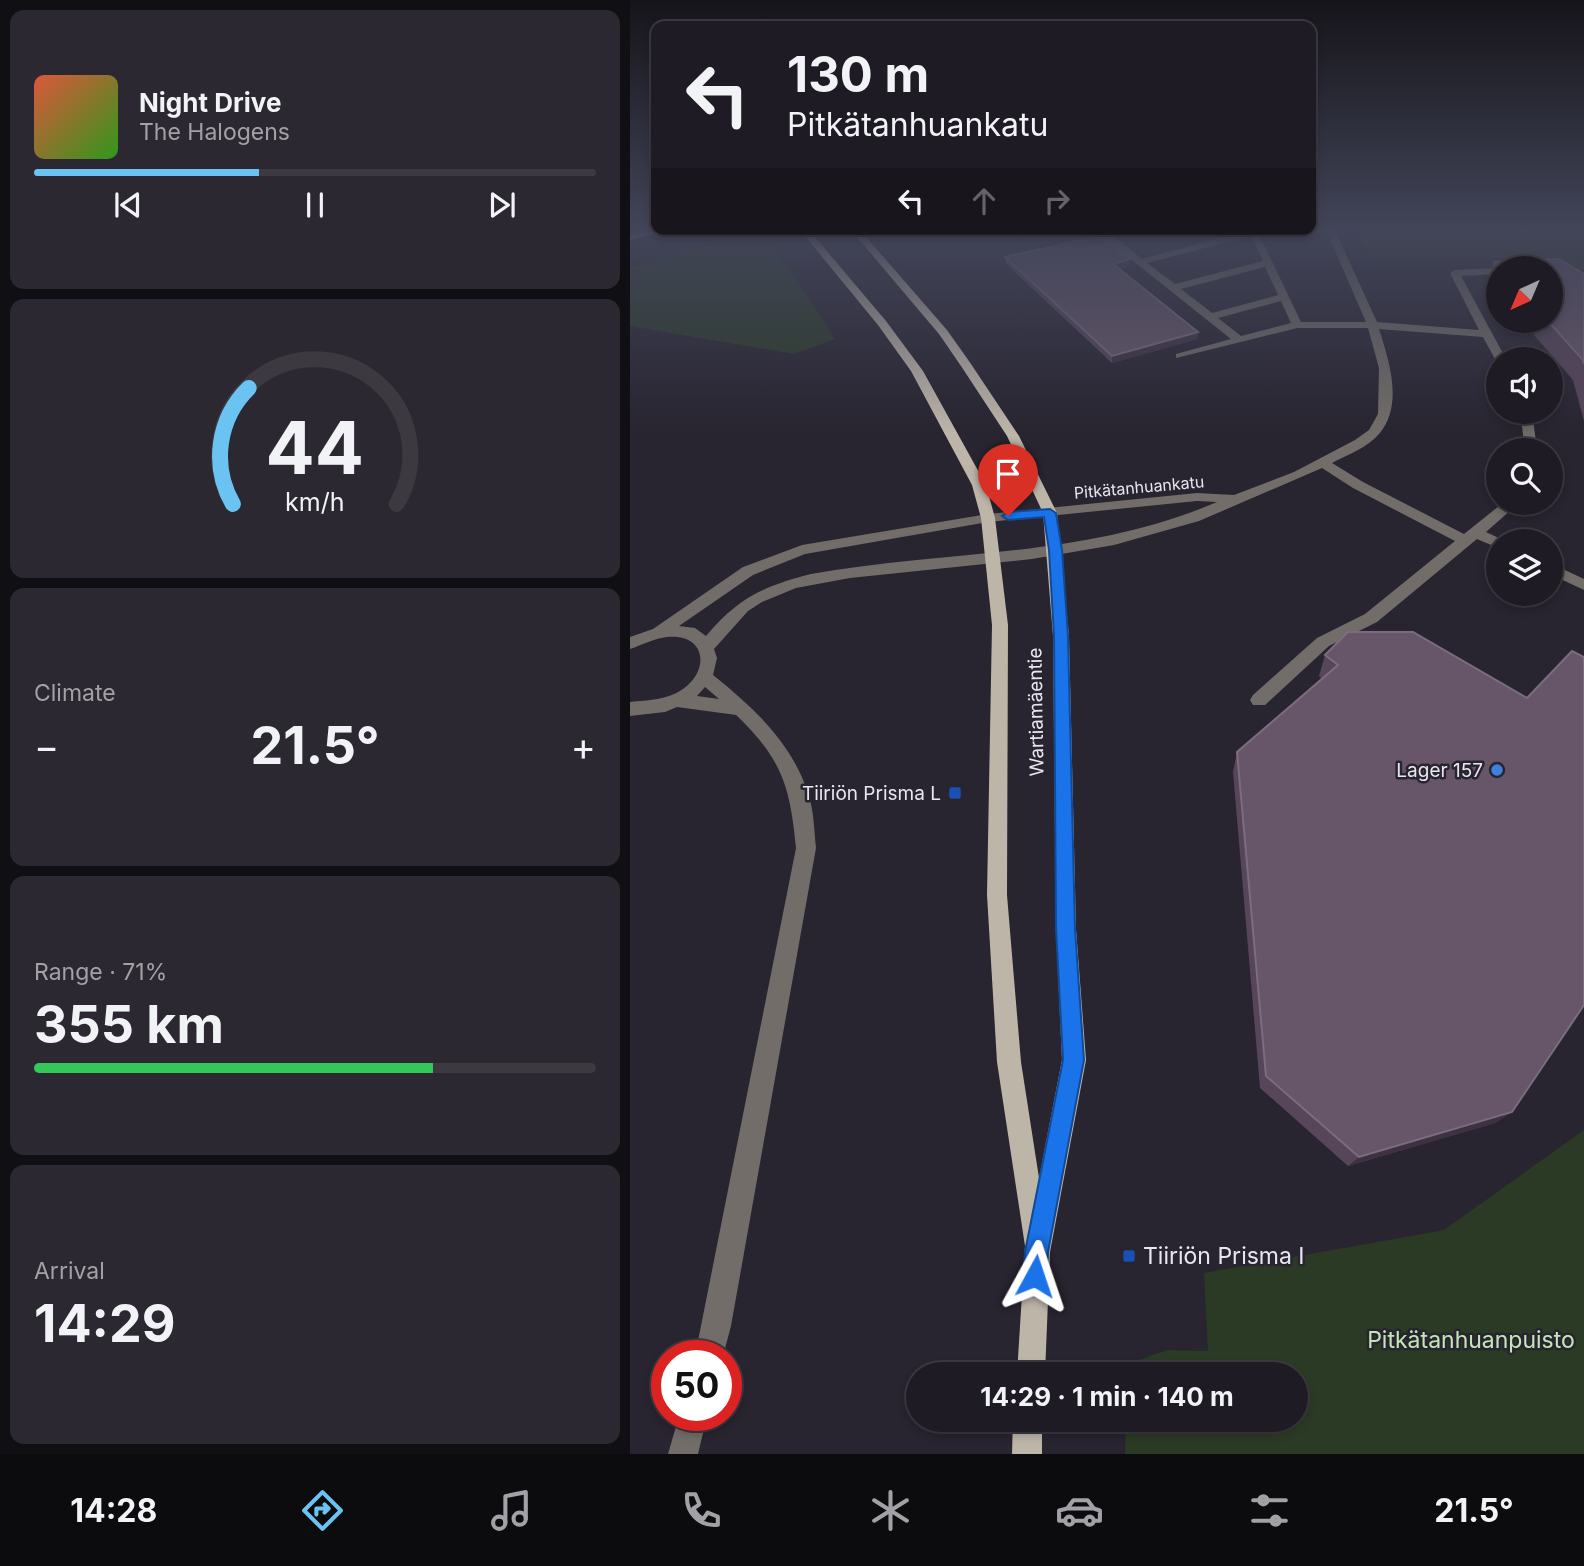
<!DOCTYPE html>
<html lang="en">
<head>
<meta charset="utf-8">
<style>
	body { margin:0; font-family:Inter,sans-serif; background:#2b2831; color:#f1f3f6; height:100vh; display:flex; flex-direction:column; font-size:26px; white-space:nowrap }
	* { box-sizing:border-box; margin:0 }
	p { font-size:23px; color:#a1a1a6 }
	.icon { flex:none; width:38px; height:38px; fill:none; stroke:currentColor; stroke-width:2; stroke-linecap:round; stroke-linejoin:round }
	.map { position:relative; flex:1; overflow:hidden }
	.drawer { display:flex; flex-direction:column; gap:10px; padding:10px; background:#100f14; width:630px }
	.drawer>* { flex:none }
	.banner { position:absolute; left:21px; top:21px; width:665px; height:214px; border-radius:14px; box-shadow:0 4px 10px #0003,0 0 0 2px #3c3941; background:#1e1b24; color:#f1f3f6; overflow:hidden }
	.needle { width:46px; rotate:224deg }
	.tools { position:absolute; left:856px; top:256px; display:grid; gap:14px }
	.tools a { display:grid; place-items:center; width:77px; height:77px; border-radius:50%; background:#1e1b24; box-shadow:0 4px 10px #0003,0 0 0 2px #3c3941; font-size:35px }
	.speed { position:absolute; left:21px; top:1340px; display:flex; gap:14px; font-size:35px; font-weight:700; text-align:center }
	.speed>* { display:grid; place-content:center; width:91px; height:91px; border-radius:50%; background:#1e1b24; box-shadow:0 4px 10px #0003,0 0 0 2px #3c3941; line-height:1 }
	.speed .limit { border:10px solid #d22; background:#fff; color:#111 }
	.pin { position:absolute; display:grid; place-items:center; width:60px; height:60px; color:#fff; margin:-72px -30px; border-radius:50% 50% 50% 0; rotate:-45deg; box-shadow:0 0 7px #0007 }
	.pin .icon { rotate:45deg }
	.me { position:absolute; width:77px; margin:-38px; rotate:5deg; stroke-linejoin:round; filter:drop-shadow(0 0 5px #0008) }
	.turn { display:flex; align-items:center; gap:24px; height:147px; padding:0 21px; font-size:32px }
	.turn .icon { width:91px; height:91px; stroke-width:2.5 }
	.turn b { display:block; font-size:49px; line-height:60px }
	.lanes { display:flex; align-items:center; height:66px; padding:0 21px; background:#0003; justify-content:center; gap:35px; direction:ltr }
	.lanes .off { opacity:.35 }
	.big { font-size:52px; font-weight:700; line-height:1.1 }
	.drawer .tile { flex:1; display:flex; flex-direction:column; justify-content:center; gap:10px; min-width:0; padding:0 24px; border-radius:14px; background:#2b2831 }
	.drawer .dial { align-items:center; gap:0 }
	.dial svg { height:182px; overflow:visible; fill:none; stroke:#3c3941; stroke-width:7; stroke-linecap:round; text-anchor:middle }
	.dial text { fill:#f1f3f6; stroke:none }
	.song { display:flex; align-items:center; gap:21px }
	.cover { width:84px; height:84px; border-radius:10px; background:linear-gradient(135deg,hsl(10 70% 55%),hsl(110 70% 35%)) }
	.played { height:7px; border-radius:4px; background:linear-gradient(90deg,#6bc3f2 40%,#3c3941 40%) }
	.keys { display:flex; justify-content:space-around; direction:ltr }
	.heat { display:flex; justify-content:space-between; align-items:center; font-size:38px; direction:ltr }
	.charge { height:10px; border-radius:5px; background:linear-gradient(90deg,#34c759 71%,#3c3941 0) }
	.trip { position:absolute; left:276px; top:1362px; width:402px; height:70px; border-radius:35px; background:#1e1b24; box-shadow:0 4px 10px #0003,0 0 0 2px #3c3941; font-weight:700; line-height:70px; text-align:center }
	.tab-bar { display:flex; height:112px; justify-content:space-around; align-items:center; background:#0c0b0e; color:#a1a1a6 }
	.tab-bar .icon { width:49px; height:49px }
	.tab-bar .on { color:#6bc3f2 }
	.tab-bar b { font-size:32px; color:#f1f3f6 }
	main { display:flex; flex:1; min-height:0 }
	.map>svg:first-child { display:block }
	.green { fill:#2b3a25 }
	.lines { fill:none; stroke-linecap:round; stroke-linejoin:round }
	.minor { fill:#726d68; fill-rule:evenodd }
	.major { fill:#beb5a9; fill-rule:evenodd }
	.wall { fill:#574559 }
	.shaded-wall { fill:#3e3142 }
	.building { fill:#675669; stroke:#7b6d7e; stroke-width:2 }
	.route { fill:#1a73e8; stroke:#114b97; stroke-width:2 }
	.shop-dot { fill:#3f7fe0; stroke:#282430; stroke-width:2.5 }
	.transit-dot { fill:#1a4fb4; stroke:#282430; stroke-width:2.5 }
	.labels { text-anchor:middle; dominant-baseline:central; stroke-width:5; stroke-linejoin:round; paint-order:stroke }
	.far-street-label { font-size:16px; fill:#e9e6ef; stroke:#282430 }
	.street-label { font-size:19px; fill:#e9e6ef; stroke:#282430 }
	.poi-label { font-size:19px; fill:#e9e6ef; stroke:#282430; text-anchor:end }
	.near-poi-label { font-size:23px; fill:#e9e6ef; stroke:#282430; text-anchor:start }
	.near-park-label { font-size:23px; fill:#c3e6b6; stroke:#282430 }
</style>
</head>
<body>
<main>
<section class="drawer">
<div class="tile">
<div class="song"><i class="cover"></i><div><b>Night Drive</b><p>The Halogens</p></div></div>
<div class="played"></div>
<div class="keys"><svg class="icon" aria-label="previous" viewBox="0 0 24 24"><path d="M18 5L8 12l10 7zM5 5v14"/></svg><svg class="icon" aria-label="pause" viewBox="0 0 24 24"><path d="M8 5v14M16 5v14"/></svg><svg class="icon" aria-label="next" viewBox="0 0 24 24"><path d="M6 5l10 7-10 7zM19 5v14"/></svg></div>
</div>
<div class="tile dial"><svg viewBox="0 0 100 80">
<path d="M14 69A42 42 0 1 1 86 69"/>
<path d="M14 69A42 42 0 0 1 21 18" stroke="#6bc3f2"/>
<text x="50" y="56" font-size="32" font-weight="700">44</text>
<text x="50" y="72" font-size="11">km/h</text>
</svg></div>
<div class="tile"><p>Climate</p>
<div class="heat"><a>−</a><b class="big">21.5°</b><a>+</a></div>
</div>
<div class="tile"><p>Range · 71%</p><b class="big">355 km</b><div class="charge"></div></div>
<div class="tile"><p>Arrival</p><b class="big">14:29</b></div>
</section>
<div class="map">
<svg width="954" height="1454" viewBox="0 0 954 1454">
	<rect width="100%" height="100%" fill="#282430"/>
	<!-- green -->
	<g class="green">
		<polygon points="727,230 921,230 954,232 954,270 877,257 742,259"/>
		<path d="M122,234C144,237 191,318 205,339L164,354L0,326V267Z"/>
		<polygon points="954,1130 954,1454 495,1454 496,1419 667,1419 667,1374 498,1374 498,1364 537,1350 578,1351 574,1273 814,1230"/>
	</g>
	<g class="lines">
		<!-- minor -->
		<g class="minor">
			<path d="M476,230H495L481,234L512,259L619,230H627L671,322H736L696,230H705L747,322L849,330L820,273L825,270L868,268V274L831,276L876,359L866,361L853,337L749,329C759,361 774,405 749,434C737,448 717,455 702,463L733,482L834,534L874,502H890L856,532L873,540L868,541V548L847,539L747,622L699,646L635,705H623L620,700L623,695L687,638L735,614L825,541L723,488L692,468L569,521L484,545L402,559L220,578L166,588L132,602L118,611L84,649L87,658L83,675C123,707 162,743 178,793C184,811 184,830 186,848L101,1326L93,1356H65L166,848C160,786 152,759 106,715L47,707L35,712L0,716V702C18,700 37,700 53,689C81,669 75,633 37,637C25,638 12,645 0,649V637L23,629L113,567L172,545L358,514L567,493L604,495L664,472L725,440L739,430L748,414L749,368L738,328H667L546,358V354L601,339L468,233ZM621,236L633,261L545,284L517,263ZM635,267L648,295L582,313L551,289ZM651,301L661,323L611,336L588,318ZM567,501L587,502C458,558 317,550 181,574C134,586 108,598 76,636L65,628L49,626L123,575L175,554L358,522ZM75,687L89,699L67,696Z"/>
			<polygon points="890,411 902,411 907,450 895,450"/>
			<polygon points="920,563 954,579 954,590 920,574"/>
			<polygon points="49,1416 77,1416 68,1454 38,1454"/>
		</g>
		<!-- major -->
		<g class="major">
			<polygon points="22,230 39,230 0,240 0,234"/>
			<polygon points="170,230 179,230 256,321 293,371 356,485 365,518 378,625 377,895 391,1062 409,1178 432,1060 426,929 423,636 413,513 377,436 331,366 309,334 221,230 230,230 317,330 341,364 389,436 427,513 439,636 446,929 456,1060 420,1252 415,1374 387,1374 395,1246 367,1062 357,895 362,625 351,518 342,485 281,371 248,325"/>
			<polygon points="383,1419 412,1419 412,1454 382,1454"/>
		</g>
	</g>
	<!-- wall -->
	<g class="wall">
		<polygon points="375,257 500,266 489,269 568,332 567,339 482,363 376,264"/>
		<polygon points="929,259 954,274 954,421 943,380 891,320 920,320 920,268 868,268 868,294 858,282 864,262"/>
		<polygon points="718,632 882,1112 865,1123 718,1166 630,1088 603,772 607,752 692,679 689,676 695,655"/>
	</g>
	<!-- shaded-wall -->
	<g class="shaded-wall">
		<polygon points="500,259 500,266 483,271 483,264"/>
		<polygon points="568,332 567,339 482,363 482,356"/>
		<polygon points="882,1112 865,1123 718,1166 729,1157"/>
	</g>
	<!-- building -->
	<g class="building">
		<polygon points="470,236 500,259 483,264 568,332 482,356 375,257"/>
		<polygon points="929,259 954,274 954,364 953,360 917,320 920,320 920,268 869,268 864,262"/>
		<polygon points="718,632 783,632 897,698 942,651 954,657 954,1005 882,1112 729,1157 636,1076 607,752 708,665 695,655"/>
	</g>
	<!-- sky -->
	<linearGradient id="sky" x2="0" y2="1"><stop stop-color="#16141a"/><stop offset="0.53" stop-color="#424559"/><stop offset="1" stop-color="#424559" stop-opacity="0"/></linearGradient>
	<rect width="954" height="433" fill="url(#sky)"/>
	<!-- route -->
	<polygon class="route" points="420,509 426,513 432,550 438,636 445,929 454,1060 418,1252 417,1276 414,1285 405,1289 397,1285 393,1276 395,1252 433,1060 426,929 424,636 419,550 414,517 378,520 372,516 378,512"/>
	<!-- markers -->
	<circle class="shop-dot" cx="867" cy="770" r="7"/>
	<g class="transit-dot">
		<rect x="318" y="786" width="14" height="14" rx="3.5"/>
		<rect x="492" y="1249" width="14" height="14" rx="3.5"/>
	</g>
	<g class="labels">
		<!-- far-street labels -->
		<g class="far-street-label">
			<text transform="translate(509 487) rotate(-5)">Pitkätanhuankatu</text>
		</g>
		<!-- street labels -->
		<g class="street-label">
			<text transform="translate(406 712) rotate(-91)">Wartiamäentie</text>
		</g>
		<!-- poi labels -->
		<g class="poi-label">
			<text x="853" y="770">Lager 157</text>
			<text x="311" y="793">Tiiriön Prisma L</text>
		</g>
		<!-- near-poi labels -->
		<g class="near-poi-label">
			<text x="513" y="1256">Tiiriön Prisma I</text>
		</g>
		<!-- near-park labels -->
		<g class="near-park-label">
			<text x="841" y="1340">Pitkätanhuanpuisto</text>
		</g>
	</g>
</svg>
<div class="tools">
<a><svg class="needle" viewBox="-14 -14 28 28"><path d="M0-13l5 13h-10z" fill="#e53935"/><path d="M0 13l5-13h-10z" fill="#a1a1a6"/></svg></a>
<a><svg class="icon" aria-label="sound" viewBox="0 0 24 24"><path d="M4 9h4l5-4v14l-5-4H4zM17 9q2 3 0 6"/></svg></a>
<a><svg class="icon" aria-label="search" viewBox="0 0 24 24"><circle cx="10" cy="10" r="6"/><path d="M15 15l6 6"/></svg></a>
<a><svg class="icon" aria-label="layers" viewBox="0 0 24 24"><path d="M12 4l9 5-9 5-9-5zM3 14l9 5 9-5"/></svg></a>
</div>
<div class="speed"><div class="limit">50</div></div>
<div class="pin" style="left:378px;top:516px;background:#d93025"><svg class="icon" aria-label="arrive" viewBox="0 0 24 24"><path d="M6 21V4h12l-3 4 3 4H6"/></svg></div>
<svg class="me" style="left:405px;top:1276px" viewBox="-20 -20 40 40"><path d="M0-17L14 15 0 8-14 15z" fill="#1a73e8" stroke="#fff" stroke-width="4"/></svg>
<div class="trip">14:29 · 1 min · 140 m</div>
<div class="banner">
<div class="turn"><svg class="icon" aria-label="left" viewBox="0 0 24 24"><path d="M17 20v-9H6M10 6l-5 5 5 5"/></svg><div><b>130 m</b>Pitkätanhuankatu</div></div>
<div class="lanes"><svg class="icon" aria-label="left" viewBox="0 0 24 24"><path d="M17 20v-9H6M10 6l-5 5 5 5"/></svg><svg class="icon off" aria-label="ahead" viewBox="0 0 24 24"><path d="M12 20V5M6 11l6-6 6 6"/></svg><svg class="icon off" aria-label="right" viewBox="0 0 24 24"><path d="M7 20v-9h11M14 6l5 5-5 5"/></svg></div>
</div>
</div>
</main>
<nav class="tab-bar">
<b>14:28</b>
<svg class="icon on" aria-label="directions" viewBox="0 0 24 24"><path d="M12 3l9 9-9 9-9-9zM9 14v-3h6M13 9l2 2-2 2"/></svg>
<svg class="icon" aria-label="music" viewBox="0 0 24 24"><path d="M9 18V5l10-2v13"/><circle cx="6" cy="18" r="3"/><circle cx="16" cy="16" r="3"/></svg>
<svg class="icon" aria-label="phone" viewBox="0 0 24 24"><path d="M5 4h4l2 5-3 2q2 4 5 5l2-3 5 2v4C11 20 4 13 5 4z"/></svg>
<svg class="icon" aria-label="climate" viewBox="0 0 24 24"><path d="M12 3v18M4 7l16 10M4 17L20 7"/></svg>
<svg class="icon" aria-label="car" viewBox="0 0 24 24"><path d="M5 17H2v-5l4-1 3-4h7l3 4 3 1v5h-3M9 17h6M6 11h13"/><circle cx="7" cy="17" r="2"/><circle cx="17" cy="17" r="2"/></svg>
<svg class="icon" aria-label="filters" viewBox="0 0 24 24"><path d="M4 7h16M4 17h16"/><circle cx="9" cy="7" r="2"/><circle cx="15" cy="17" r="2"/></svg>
<b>21.5°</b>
</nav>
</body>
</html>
